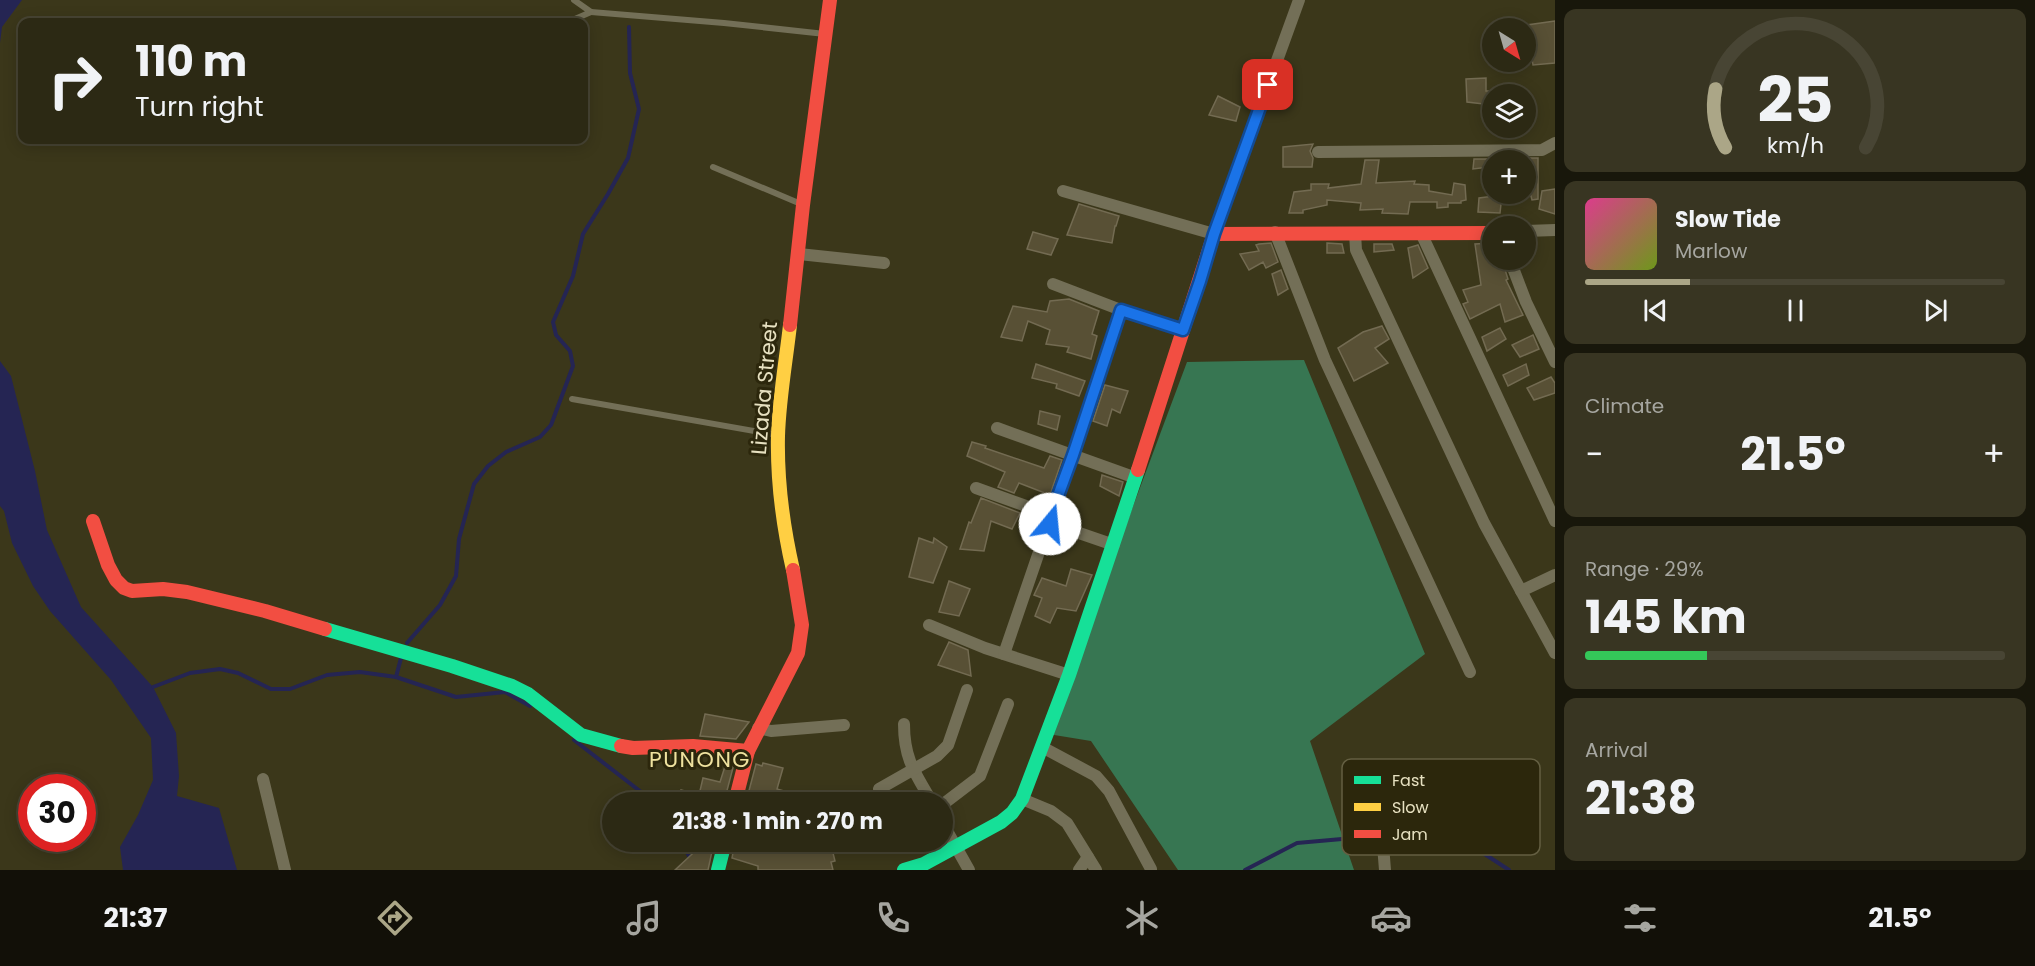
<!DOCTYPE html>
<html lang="en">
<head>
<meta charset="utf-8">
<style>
	body { margin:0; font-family:Poppins,sans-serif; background:#383522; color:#f1f3f6; height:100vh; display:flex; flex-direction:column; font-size:22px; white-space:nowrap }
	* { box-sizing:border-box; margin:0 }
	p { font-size:20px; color:#a6a6a0 }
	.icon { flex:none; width:33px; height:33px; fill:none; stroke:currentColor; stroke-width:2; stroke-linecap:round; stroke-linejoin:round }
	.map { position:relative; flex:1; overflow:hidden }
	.details { display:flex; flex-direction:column; gap:9px; padding:9px; background:#18170b; width:480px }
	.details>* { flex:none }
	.banner { position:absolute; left:18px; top:18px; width:570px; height:126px; border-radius:12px; box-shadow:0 3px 15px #0003,0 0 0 2px #484534; background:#2c2914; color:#f1f3f6; overflow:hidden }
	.needle { width:39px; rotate:143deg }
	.buttons { position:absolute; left:1482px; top:18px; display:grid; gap:12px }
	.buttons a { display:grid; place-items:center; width:54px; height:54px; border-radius:50%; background:#2c2914; box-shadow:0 3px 15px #0003,0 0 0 2px #484534; font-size:30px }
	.speed { position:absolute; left:18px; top:774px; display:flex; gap:12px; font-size:30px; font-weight:700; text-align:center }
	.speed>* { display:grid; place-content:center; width:78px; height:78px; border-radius:50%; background:#2c2914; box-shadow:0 3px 15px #0003,0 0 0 2px #484534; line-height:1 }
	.speed .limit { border:9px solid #d22; background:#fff; color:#111 }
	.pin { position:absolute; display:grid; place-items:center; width:51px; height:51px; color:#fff; margin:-26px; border-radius:12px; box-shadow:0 3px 9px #0006 }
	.me { position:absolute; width:66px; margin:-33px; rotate:17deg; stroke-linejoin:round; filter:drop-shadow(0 0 4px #0008) }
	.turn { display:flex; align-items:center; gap:21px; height:126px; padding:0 18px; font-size:27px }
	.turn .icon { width:78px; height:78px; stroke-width:2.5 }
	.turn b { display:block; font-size:42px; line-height:51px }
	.big { font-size:45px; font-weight:700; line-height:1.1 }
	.details .widget { flex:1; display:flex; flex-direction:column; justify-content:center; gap:9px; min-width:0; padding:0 21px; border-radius:12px; background:#383522 }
	.details .dial { align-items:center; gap:0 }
	.dial svg { height:156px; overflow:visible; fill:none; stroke:#484534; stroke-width:7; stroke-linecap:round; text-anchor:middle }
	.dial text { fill:#f1f3f6; stroke:none }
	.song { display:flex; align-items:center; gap:18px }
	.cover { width:72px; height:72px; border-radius:9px; background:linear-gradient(135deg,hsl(330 70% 55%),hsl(80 70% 35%)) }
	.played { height:6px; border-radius:3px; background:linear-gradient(90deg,#aba687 25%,#484534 25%) }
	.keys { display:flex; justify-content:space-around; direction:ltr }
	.heat { display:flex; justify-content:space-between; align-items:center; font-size:33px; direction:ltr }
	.charge { height:9px; border-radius:4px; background:linear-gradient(90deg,#34c759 29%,#484534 0) }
	.trip { position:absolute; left:602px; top:792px; width:351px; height:60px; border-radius:30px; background:#2c2914; box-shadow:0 3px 15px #0003,0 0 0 2px #484534; font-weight:700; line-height:60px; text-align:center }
	.menu { display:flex; height:96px; justify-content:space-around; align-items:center; background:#121008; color:#a6a6a0 }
	.menu .icon { width:42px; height:42px }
	.menu .active { color:#aba687 }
	.menu b { font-size:27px; color:#f1f3f6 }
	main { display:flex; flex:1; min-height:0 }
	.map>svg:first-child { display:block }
	.forest { fill:#377652 }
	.water { fill:#252553 }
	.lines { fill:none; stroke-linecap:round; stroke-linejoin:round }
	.stream { stroke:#252553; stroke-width:4 }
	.building { fill:#585035; stroke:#736b52; stroke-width:1.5 }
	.lane { stroke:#736f57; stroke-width:6 }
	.street { stroke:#736f57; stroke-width:12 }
	.fast { stroke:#16e098; stroke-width:14 }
	.slow { stroke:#ffcf43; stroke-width:14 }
	.jam { stroke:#f24e42; stroke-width:14 }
	.route-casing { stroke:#114b97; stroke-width:15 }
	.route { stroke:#1a73e8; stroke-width:10 }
	.labels { text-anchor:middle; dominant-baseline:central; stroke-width:6; stroke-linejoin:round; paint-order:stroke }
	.street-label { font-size:21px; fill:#e7e1c1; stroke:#2c270c }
	.neighbourhood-label { font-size:22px; letter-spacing:1.5px; fill:#efe29f; stroke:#2c270c }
	.key { fill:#2c270c; stroke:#645f42; stroke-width:1.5 }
	.key-label { font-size:16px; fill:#e7e1c1 }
</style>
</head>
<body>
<main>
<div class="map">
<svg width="1555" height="870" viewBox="0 0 1555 870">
	<rect width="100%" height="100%" fill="#3b371a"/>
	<!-- forest -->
	<polygon class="forest" points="1304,360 1425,654 1310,741 1354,870 1178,870 1091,741 1048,734 1187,362"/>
	<!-- water -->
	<g class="water">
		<polygon points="0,0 22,0 2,27 0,43"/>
		<polygon points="0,361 11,376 35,471 47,530 81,607 153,687 176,733 179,776 177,796 219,808 237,870 123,870 120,847 138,815 153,780 151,738 111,680 50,611 33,586 12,543 4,511 0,506"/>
	</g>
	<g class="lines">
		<!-- stream -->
		<g class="stream">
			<polyline points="407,643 440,605 456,576 459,539 474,484 488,466 506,452 540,437 551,425 573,366 570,351 556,335 553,322 573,276 583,234 608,194 628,158 639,109 630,73 629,27"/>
			<polyline points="396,677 401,658"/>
			<polyline points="153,687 190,673 220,669 238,673 271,689 290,689 327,675 360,672 396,677 456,697 505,692 530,706"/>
			<polyline points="574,740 654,802"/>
			<polyline points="681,842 692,861"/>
			<polyline points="1245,870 1297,843 1387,835 1457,836 1509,870"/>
		</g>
	</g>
	<!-- building -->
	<g class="building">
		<polygon points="1555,21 1555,63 1533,65 1527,25"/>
		<polygon points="1486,78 1486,91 1492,91 1492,105 1467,102 1466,79"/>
		<polygon points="1218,96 1240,107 1236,121 1209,115"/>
		<polygon points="1313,144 1310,151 1313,158 1312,167 1283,167 1283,147"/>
		<polygon points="1525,158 1538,158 1538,199 1532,200 1531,196 1526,195 1526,182 1529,181"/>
		<polygon points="1474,159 1490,159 1489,167 1473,169"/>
		<polygon points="1365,160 1379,160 1376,183 1415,181 1414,184 1429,185 1429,191 1452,195 1454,183 1465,185 1466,200 1461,201 1461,203 1448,203 1448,207 1437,208 1437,202 1410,202 1408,214 1382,213 1383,209 1360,210 1361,203 1327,200 1327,205 1303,210 1303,213 1289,213 1294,192 1311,190 1311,184 1329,184 1328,188 1361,184"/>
		<polygon points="1555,189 1555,214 1539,209 1542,191"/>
		<polygon points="1502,195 1500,213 1478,212 1479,198"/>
		<polygon points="1079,204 1119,216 1116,226 1115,226 1112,243 1067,235"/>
		<polygon points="1033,232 1058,239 1051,255 1027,249"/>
		<polygon points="1271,243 1278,262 1266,268 1263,262 1249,270 1240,254 1259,251 1256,245 1259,244"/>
		<polygon points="1327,243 1342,244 1344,253 1327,253"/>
		<polygon points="1492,243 1492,260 1502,260 1508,279 1506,280 1523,315 1505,322 1500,304 1470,319 1463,304 1468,302 1463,290 1481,285 1475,244"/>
		<polygon points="1374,244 1392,244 1394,250 1374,252"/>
		<polygon points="1418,245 1428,268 1413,278 1408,248"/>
		<polygon points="1281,270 1288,289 1278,295 1272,274"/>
		<polygon points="1069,299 1099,311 1092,334 1097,336 1091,359 1067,352 1069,347 1046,344 1050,330 1028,321 1022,341 1001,337 1013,306 1047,312 1050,301"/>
		<polygon points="1382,326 1389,339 1375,348 1388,363 1354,381 1338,348 1363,332"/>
		<polygon points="1500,328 1506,339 1487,351 1482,337"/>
		<polygon points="1533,335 1539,349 1520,357 1512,345"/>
		<polygon points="1036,364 1085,381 1079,396 1056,388 1057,384 1032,378"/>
		<polygon points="1526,364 1529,375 1508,386 1503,375"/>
		<polygon points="1551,377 1555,383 1555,393 1534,400 1527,388"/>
		<polygon points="1105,385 1128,391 1120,413 1112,409 1107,426 1093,421"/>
		<polygon points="1040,411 1060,416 1057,430 1038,424"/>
		<polygon points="972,442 986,446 985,448 1044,468 1050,456 1062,460 1050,495 1019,483 1014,493 998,487 1005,472 967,456"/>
		<polygon points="1102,475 1123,482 1119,496 1100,486"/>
		<polygon points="981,498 1020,513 1012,529 991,521 984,551 960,549 969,522 971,523"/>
		<polygon points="919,538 933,543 934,538 947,547 933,583 909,577"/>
		<polygon points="1071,569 1092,575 1076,611 1057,608 1050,623 1035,616 1042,598 1034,595 1042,578 1066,586"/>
		<polygon points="949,581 970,589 959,616 939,612"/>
		<polygon points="949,642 968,650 971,676 938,665"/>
		<polygon points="705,714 749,722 736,739 700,736"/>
		<polygon points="727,760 735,760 724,802 677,802 681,790 699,795 703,778 720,782"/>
		<polygon points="763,763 783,768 777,789 791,793 789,802 746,802 756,764 762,766"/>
		<polygon points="705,842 714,842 708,870 675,870"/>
		<polygon points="735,842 793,842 795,849 801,852 832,849 835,861 831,862 833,870 758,870 758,866 732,858"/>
	</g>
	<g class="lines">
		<!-- lane -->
		<g class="lane">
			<polyline points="591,12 724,23 825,34"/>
			<polyline points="251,20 274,22"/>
			<polyline points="568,22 591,12 574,0"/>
			<polyline points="713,167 801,204"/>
			<polyline points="572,399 777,435"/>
		</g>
		<!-- street -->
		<g class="street">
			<polyline points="1318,152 1542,150 1555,143"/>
			<polyline points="1063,191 1214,234 1299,0"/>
			<polyline points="1526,231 1555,230"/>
			<polyline points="1275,232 1325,360 1470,672"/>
			<polyline points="1355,233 1356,250 1484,523 1555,653"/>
			<polyline points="1422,235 1555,521"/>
			<polyline points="799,254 884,263"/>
			<polyline points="1510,260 1526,302 1555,362"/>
			<polyline points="1053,284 1121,310 1183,330"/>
			<polyline points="997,428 1136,478"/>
			<polyline points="976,488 1051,515"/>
			<polyline points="1050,523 1114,545"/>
			<polyline points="1521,591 1555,575"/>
			<polyline points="929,625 985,648 1069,675"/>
			<path d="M1004,654C1044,539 1083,425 1121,310"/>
			<path d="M904,724C904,759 915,773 932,802"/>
			<polyline points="758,728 771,731 844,725"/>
			<polyline points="1042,747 1096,776 1109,791 1151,869"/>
			<polyline points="263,779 285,870"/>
			<polyline points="879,789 937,756 948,745 967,690"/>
			<polyline points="1022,799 1051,811 1067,823 1096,870"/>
			<polyline points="942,805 980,776 1008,704"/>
			<polyline points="942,822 969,870"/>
			<polyline points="801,844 828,842"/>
			<polyline points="1383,845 1385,870"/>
			<polyline points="1079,870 1088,857"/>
		</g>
		<!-- fast -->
		<g class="fast">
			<polyline points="325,629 452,666 512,686 528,694 581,735 621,746"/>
			<polyline points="718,870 725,842"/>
			<polyline points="904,870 924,864 1001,822 1012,813 1022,799 1069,675 1138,470"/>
		</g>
		<!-- slow -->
		<path class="slow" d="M790,325C786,361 779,399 778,436C777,481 783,526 793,570"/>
		<!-- jam -->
		<g class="jam">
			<polyline points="790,325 803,205 830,0"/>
			<polyline points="1138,470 1214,234 1492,233"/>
			<polyline points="93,521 108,565 116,580 124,588 132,591 163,589 187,592 265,611 325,629"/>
			<polyline points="621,746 633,748 693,746 748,751"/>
			<polyline points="735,802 748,751 798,653 802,625 793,570"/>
		</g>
	</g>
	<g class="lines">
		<!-- route casing -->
		<g class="route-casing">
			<polyline id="route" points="1050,524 1051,515 1073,455 1121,310 1183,330 1200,281 1214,234 1268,85"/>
		</g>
		<!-- route -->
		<use href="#route" class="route"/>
	</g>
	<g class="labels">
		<!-- street labels -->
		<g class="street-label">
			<text transform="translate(764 388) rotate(-85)">Lizada Street</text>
		</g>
		<!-- neighbourhood labels -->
		<g class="neighbourhood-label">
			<text x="700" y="759">PUNONG</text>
		</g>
	</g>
	<!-- legend -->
	<rect x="1342" y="759" width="198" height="96" rx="9" class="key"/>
	<rect x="1354" y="776" width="27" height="8" fill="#16e098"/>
	<rect x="1354" y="803" width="27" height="8" fill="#ffcf43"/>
	<rect x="1354" y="830" width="27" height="8" fill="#f24e42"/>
	<g class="key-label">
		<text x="1392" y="786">Fast</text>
		<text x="1392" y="813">Slow</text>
		<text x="1392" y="840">Jam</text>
	</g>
</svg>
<div class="buttons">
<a><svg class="needle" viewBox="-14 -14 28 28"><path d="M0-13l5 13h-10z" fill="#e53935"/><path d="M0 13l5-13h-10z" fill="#a6a6a0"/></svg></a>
<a><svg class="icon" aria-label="layers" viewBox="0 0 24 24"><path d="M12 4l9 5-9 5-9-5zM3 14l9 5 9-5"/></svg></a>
<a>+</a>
<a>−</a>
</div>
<div class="speed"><div class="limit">30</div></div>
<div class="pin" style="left:1268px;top:85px;background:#d93025"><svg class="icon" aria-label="arrive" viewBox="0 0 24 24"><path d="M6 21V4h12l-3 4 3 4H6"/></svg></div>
<svg class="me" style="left:1050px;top:524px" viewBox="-20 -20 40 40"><circle r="19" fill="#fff"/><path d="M0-13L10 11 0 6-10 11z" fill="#1a73e8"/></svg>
<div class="trip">21:38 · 1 min · 270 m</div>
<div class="banner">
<div class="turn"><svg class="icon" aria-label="right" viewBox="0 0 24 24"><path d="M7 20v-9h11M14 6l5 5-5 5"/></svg><div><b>110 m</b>Turn right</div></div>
</div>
</div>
<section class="details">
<div class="widget dial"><svg viewBox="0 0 100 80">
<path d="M14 69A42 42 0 1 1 86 69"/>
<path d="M14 69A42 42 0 0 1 9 39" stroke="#aba687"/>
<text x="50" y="56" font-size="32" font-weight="700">25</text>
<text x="50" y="72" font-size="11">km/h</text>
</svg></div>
<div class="widget">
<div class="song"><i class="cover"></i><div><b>Slow Tide</b><p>Marlow</p></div></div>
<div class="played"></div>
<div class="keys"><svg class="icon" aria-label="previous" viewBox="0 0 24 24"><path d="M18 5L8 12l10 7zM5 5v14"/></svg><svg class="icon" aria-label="pause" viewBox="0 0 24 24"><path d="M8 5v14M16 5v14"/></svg><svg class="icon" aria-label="next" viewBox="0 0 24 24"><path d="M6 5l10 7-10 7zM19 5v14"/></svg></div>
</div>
<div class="widget"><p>Climate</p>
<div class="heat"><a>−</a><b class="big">21.5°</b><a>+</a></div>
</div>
<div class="widget"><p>Range · 29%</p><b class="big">145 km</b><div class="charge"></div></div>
<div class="widget"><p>Arrival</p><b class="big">21:38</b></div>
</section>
</main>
<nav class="menu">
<b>21:37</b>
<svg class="icon active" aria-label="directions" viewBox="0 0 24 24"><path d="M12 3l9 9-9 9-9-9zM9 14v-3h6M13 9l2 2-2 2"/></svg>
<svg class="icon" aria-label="music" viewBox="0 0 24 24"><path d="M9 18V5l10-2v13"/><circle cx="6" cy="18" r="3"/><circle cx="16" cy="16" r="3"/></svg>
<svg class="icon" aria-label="phone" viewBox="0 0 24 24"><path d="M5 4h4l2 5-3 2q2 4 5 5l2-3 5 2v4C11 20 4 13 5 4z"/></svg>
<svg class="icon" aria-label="climate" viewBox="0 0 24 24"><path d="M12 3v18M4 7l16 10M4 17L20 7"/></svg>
<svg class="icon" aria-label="car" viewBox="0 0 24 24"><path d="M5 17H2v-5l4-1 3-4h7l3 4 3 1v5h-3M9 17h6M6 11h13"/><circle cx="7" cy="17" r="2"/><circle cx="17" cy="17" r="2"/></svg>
<svg class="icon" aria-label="filters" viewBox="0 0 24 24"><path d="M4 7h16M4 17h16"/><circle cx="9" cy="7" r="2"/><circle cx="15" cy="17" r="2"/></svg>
<b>21.5°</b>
</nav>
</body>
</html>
